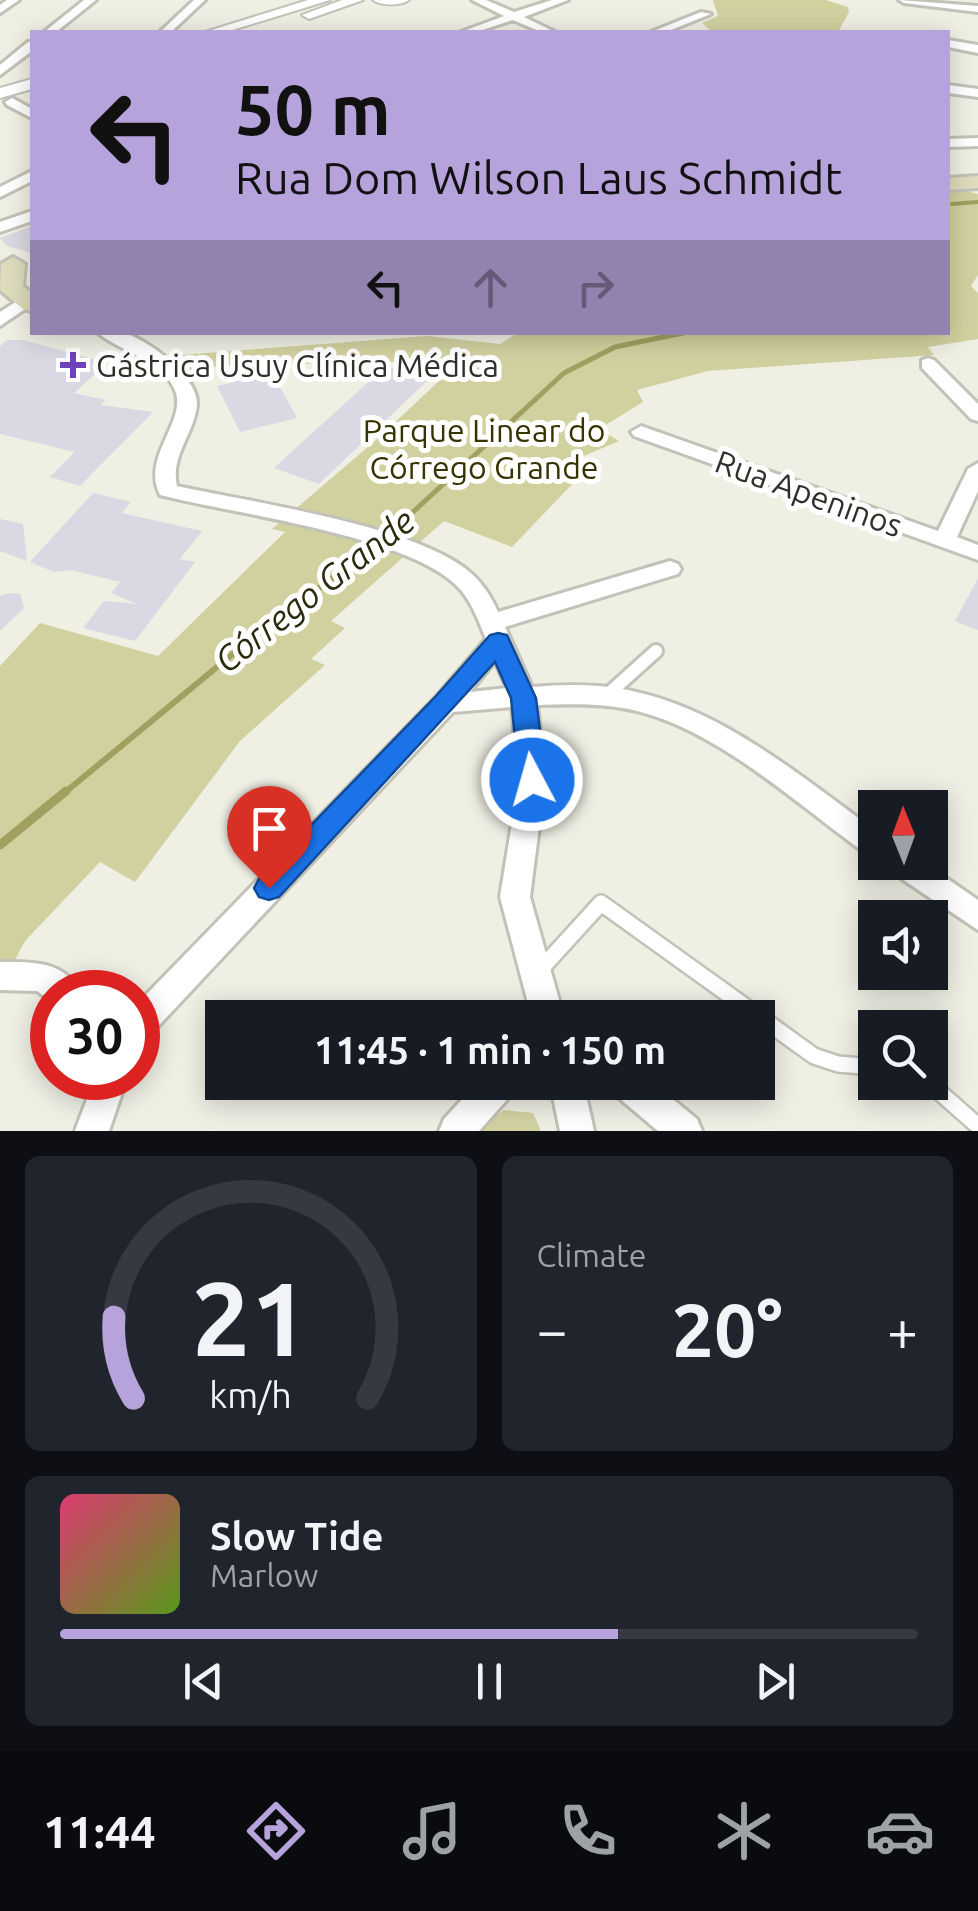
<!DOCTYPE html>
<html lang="en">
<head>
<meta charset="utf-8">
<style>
	body { margin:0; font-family:Ubuntu,sans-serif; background:#20242c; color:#f1f3f6; height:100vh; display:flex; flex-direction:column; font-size:38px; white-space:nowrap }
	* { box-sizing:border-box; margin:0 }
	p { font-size:32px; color:#9ea1a6 }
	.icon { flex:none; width:55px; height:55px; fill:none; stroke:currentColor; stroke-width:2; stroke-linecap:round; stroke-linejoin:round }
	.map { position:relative; height:1131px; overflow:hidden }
	.side { display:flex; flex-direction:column; gap:25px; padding:25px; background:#0d0f14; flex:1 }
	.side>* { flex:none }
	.hud { position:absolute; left:30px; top:30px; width:920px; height:305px; border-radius:0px; box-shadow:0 5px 25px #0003; background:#b7a3db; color:#111; overflow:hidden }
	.needle { width:65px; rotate:359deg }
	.controls { position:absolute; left:858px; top:790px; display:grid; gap:20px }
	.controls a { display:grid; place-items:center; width:90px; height:90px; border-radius:0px; background:#171b24; box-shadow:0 5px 25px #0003; font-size:50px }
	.speed { position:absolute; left:30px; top:970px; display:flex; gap:20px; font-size:50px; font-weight:700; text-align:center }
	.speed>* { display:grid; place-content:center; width:130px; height:130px; border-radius:50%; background:#171b24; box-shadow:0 5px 25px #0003; line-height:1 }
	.speed .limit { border:15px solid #d22; background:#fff; color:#111 }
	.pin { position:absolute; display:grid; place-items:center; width:85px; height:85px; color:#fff; margin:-102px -42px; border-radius:50% 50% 50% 0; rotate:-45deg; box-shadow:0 0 10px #0007 }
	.pin .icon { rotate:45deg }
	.me { position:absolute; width:110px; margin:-55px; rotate:354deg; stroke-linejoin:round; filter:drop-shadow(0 0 8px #0008) }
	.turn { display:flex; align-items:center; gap:35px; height:210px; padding:0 40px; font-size:45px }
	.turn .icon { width:130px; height:130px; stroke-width:2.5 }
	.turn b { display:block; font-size:70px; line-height:85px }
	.lanes { display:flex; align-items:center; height:95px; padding:0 40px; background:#0003; justify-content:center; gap:50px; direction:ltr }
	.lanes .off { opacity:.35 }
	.big { font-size:75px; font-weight:700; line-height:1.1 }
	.side .tile { flex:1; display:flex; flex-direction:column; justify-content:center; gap:15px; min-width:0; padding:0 35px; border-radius:15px; background:#20242c }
	.side .dial { align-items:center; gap:0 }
	.dial svg { height:260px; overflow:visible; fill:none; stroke:#363941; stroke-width:7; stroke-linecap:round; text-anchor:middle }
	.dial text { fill:#f1f3f6; stroke:none }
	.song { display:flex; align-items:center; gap:30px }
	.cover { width:120px; height:120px; border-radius:15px; background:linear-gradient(135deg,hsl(340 70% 55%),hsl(90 70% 35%)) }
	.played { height:10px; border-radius:5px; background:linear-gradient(90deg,#b7a3db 65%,#363941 65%) }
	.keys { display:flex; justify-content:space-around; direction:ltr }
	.heat { display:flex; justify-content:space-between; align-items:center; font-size:55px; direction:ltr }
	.side .tiles { flex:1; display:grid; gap:25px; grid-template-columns:1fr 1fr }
	.tile:last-child { grid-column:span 2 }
	.trip { position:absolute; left:205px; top:1000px; width:570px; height:100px; border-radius:0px; background:#171b24; box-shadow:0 5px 25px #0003; font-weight:700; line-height:100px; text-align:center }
	.dock { display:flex; height:160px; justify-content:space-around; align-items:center; background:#090b0e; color:#9ea1a6 }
	.dock .icon { width:70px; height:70px }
	.dock .active { color:#b7a3db }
	.dock b { font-size:45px; color:#f1f3f6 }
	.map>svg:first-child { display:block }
	.green { fill:#d1d1a0 }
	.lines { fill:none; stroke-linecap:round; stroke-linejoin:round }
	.stream-far3 { stroke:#a1a060; stroke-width:4 }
	.stream-far2 { stroke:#a1a060; stroke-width:5 }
	.stream-far1 { stroke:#a1a060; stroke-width:6 }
	.stream { stroke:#a1a060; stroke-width:9 }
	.building { fill:#dad8e2 }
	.service-far1-casing { stroke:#c2c2b8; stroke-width:18 }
	.service-casing { stroke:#c2c2b8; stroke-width:20 }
	.minor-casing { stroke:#c2c2b8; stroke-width:6 }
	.tertiary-casing { stroke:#c2c2b8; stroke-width:4 }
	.secondary-casing { stroke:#c2c2b8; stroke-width:6 }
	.service-far1 { stroke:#fff; stroke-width:12 }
	.service { stroke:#fff; stroke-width:15 }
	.minor { fill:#fff; fill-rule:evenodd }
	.tertiary { fill:#fff; fill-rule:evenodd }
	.secondary { fill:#dedcbd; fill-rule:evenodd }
	.route { fill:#1a73e8; stroke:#114b97; stroke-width:2.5 }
	.poi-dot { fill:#7042ba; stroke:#fff; stroke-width:4 }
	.labels { text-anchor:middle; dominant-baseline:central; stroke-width:10; stroke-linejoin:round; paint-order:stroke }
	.poi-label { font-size:32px; fill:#2f2f2b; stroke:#fff; text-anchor:start }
	.park-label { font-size:32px; fill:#363400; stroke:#fff }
	.street-label { font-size:32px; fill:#2f2f2b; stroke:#fff }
	.water-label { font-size:35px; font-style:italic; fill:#2c2b0e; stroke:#fff }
</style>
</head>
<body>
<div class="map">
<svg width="978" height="1131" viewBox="0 0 978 1131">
	<rect width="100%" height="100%" fill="#efefe4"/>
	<!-- green -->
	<g class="green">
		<polygon points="713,0 826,0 848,7 849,12 838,32 712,32 702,23 718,16"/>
		<polygon points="956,188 978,194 978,275 971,286 978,293 978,339 928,347 934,355 708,371 637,390 643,402 599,429 619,441 565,464 578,478 512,547 444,521 331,621 345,628 311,659 325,665 240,741 135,882 100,862 25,941 0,988 0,666 40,623 158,656 285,532 272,529 376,440 440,380 449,365 417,361 216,366 193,381 175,360 180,355 427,336 500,344 519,332 948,332 948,189"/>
		<polygon points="504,1110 533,1113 541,1131 476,1131"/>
	</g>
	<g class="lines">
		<!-- stream-far3 -->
		<polyline class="stream-far3" points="952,204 978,202"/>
		<!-- stream-far2 -->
		<polyline class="stream-far2" points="400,524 564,373 615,347 688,332"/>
		<!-- stream-far1 -->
		<polyline class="stream-far1" points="63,794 268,625 377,546 403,521"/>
		<!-- stream -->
		<polyline class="stream" points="0,845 66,791"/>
	</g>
	<!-- building -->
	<g class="building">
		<polygon points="32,226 32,253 7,246 0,238"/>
		<polygon points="7,340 24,340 107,363 74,393 106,400 100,405 153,412 80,486 50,477 75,452 0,434 0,346"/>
		<polygon points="386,366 429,379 319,484 274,468"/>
		<polygon points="272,373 297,418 240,432 217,386"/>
		<polygon points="93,493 131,502 122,513 202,531 180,559 195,562 135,641 83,628 104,601 137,604 111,593 120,582 71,570 54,572 30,562"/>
		<polygon points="0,519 23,524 27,561 0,551"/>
		<polygon points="978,578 978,630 955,621"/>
		<polygon points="10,593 20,594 24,608 0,631 0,596"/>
	</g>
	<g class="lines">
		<!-- service-far1 casing -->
		<g class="service-far1-casing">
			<polyline id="service-far1" points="606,696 656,651"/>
		</g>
		<!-- service casing -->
		<g class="service-casing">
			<g id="service">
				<polyline points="540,970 601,903 814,1056 838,1064 875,1067"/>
				<polyline points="928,1082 978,1126"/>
			</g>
		</g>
		<!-- minor casing -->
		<g class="minor-casing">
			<g id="minor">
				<polygon points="7,0 19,0 0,13 0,5"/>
				<polygon points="84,0 96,0 56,32 44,32"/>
				<polygon points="194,0 205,0 171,32 160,32"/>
				<polygon points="472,0 486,0 514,12 552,0 568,0 524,17 555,32 541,32 513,20 476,32 461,32 504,16"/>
				<polygon points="899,0 978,6 978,12 904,3"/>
				<polygon points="701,12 711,14 666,32 651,32"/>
				<polygon points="948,40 978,45 978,53 948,47"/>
				<polygon points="28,42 32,42 32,51 0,75 0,65"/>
				<polygon points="948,85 978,89 978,97 948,93"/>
				<polygon points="12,98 32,109 32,118 7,105 5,102"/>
				<polygon points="978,138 978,146 948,147 948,139"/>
				<polygon points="32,171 32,181 0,197 0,187"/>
				<polygon points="32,211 32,221 0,232 0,222"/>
				<polygon points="25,296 31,297 31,305 0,326 0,312"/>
				<path d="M97,332C105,332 114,331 121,332C146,338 198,376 197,404C195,433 170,455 177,486C250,502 420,526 472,574C483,584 492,598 498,612L670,561L678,564L681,569L678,574L505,627L532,687C557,685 583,684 608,687C711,699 794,772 875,830V857L865,853C798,805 719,731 637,711C604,703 571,704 537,705L545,780L530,897L564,1018H532L500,897L519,780L512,707L453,712L149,1036L138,1040V1003L437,696L486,639C478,620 471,599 456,585C404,535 234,514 160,495C140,456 190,420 174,388C159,357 121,353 97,332ZM495,661L507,688L470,692Z"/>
				<polygon points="928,358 934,360 978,404 978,421 971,419 922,368 922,360"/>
				<polygon points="641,426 938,531 968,469 978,463 978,491 957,537 978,545 978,560 634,436 631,432"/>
				<polygon points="886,862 923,862 978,900 978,930 890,871"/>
				<path d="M0,962C30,962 65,960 79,992H52V1002L37,991L0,990Z"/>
				<polygon points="95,1078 127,1078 109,1131 75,1131"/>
				<polygon points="478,1082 517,1082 513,1093 479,1131 439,1131 444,1119"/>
				<polygon points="550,1082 583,1082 594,1131 560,1131"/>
				<polygon points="609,1082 652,1082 697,1119 702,1131 658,1131 613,1093"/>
			</g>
		</g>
		<!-- tertiary casing -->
		<g class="tertiary-casing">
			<g id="tertiary">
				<polygon points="308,0 330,0 226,32 205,32"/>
				<polygon points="342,0 363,0 309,19 302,15"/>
				<path d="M373,0H409C401,6 381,6 373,0Z"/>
				<polygon points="32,79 32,89 0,98 0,88"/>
			</g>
		</g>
		<!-- secondary casing -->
		<g class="secondary-casing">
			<g id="secondary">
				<polygon points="978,176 978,188 948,190 948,178"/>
				<polygon points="13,257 25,264 23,286 32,293 32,311 23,309 0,290 1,264"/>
			</g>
		</g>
		<!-- service-far1 -->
		<use href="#service-far1" class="service-far1"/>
		<!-- service -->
		<use href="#service" class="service"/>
		<!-- minor -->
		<use href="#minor" class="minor"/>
		<!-- tertiary -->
		<use href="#tertiary" class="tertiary"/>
		<!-- secondary -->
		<use href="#secondary" class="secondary"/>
	</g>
	<!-- route -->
	<polygon class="route" points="498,633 507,635 536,698 546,780 542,787 532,790 523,787 519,780 511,698 495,662 279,897 269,900 259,897 254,888 259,879 436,696 490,635"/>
	<!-- markers -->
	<path class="poi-dot" d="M68 350h10v10h10v10h-10v10h-10v-10h-10v-10h10z"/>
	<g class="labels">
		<!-- poi labels -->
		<g class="poi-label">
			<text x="96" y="365">Gástrica Usuy Clínica Médica</text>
		</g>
		<!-- park labels -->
		<g class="park-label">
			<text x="484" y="430">Parque Linear do<tspan x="484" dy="37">Córrego Grande</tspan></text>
		</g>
		<!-- street labels -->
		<g class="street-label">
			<text transform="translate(809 493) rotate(20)">Rua Apeninos</text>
		</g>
		<!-- water labels -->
		<g class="water-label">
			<text transform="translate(314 590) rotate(-38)">Córrego Grande</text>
		</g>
	</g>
</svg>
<div class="controls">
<a><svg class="needle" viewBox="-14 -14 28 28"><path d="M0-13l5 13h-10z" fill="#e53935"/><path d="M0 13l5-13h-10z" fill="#9ea1a6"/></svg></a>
<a><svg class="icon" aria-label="sound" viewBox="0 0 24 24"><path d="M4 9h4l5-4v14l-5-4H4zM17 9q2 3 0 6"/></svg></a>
<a><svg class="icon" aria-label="search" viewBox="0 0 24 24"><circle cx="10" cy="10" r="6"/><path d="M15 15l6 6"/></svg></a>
</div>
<div class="speed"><div class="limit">30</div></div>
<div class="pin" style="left:269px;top:888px;background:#d93025"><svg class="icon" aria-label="arrive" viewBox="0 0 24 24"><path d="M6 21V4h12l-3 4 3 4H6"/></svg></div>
<svg class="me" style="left:532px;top:780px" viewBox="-20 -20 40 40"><circle r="17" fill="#1a73e8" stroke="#fff" stroke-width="3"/><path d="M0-11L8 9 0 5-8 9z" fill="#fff"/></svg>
<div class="trip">11:45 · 1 min · 150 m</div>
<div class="hud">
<div class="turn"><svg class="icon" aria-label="left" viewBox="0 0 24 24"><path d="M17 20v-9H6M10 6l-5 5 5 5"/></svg><div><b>50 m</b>Rua Dom Wilson Laus Schmidt</div></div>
<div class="lanes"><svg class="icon" aria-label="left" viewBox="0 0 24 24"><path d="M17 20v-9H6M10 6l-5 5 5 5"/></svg><svg class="icon off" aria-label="ahead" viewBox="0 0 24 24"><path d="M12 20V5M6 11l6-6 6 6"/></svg><svg class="icon off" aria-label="right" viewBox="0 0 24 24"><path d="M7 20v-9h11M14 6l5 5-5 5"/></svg></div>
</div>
</div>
<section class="side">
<div class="tiles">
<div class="tile dial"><svg viewBox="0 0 100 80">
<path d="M14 69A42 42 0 1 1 86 69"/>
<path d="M14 69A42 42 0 0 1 8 44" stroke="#b7a3db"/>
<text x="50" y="56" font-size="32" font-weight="700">21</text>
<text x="50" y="72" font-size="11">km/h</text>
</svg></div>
<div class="tile"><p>Climate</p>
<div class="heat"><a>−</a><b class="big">20°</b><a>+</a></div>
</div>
<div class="tile">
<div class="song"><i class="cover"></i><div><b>Slow Tide</b><p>Marlow</p></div></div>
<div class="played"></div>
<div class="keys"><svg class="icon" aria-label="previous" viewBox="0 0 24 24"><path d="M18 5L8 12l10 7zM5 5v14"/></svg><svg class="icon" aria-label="pause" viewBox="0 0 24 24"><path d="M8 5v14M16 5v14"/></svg><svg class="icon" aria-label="next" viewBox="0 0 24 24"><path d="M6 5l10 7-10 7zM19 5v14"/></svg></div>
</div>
</div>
</section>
<nav class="dock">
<b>11:44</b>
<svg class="icon active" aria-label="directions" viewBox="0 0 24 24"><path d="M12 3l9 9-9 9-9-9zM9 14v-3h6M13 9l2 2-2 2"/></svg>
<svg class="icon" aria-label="music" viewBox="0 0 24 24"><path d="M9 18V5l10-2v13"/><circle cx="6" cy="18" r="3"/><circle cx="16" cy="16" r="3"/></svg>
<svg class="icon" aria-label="phone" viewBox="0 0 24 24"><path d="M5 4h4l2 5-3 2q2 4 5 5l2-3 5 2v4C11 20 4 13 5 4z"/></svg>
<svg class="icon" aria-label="climate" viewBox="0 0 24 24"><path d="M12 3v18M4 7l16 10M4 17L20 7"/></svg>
<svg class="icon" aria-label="car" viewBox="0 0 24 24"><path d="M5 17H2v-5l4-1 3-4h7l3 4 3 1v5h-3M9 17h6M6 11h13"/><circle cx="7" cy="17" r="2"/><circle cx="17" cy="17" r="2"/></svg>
</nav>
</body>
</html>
